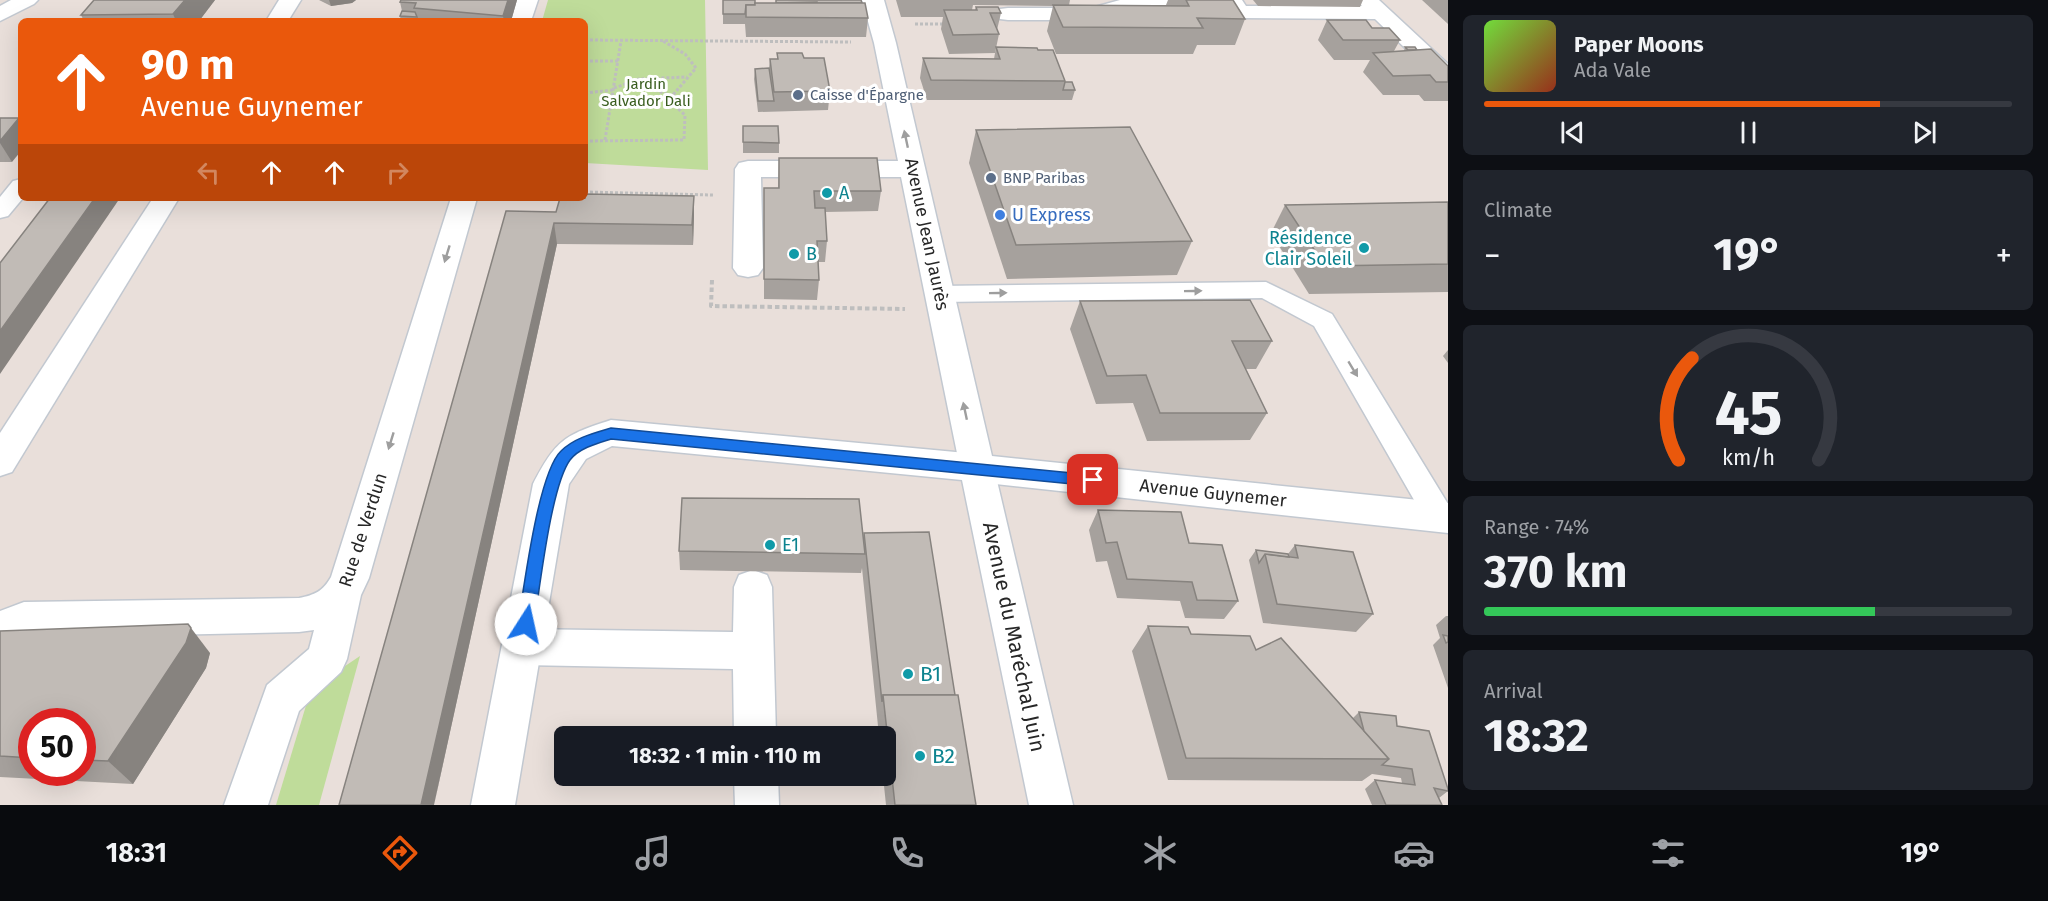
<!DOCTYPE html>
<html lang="en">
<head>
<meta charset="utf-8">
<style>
	body { margin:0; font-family:"Fira Sans",sans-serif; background:#20242c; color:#f1f3f6; height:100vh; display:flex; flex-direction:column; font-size:22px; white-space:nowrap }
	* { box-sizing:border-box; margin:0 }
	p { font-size:20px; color:#9ea1a6 }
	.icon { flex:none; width:33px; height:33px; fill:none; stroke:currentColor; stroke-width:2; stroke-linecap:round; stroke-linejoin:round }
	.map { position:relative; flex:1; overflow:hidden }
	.sheet { display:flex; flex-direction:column; gap:15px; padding:15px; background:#0d0f14; width:600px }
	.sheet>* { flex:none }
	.guide { position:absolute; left:18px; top:18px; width:570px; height:183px; border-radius:9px; box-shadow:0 6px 24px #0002; background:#ea580c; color:#fff; overflow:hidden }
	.speed { position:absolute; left:18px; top:708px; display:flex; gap:12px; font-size:30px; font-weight:700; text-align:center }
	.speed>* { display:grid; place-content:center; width:78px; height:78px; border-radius:50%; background:#171b24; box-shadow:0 6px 24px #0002; line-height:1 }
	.speed .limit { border:9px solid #d22; background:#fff; color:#111 }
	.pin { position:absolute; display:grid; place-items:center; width:51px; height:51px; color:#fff; margin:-26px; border-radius:12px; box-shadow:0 3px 9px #0006 }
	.me { position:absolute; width:66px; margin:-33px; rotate:10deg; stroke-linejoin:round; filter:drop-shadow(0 0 4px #0008) }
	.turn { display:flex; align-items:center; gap:21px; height:126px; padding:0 24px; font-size:27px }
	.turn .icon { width:78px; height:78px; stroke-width:2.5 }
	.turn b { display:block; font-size:42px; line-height:51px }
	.lanes { display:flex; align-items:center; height:57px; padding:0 24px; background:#0003; justify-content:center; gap:30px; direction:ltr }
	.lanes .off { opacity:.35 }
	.big { font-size:45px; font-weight:700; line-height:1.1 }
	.sheet .widget { flex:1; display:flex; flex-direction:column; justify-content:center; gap:9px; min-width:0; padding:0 21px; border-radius:9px; background:#20242c }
	.sheet .dial { align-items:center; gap:0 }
	.dial svg { height:156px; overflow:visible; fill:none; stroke:#363941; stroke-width:7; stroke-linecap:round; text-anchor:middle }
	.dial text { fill:#f1f3f6; stroke:none }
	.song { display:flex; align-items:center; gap:18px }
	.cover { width:72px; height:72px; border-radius:9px; background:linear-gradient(135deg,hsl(100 70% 55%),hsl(10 70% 35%)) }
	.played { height:6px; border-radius:3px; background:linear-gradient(90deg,#ea580c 75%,#363941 75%) }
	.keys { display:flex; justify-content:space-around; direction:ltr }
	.heat { display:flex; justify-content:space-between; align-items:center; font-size:33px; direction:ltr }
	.charge { height:9px; border-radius:4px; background:linear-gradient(90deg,#34c759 74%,#363941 0) }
	.trip { position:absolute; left:554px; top:726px; width:342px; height:60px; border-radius:9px; background:#171b24; box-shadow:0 6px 24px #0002; font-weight:700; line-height:60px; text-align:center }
	.tabs { display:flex; height:96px; justify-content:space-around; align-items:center; background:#090b0e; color:#9ea1a6 }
	.tabs .icon { width:42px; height:42px }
	.tabs .current { color:#ea580c }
	.tabs b { font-size:27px; color:#f1f3f6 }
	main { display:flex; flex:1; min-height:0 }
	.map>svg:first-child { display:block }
	.green { fill:#bfdc9a }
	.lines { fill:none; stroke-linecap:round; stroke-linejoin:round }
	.service-casing { stroke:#c2c8d0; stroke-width:3 }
	.pedestrian-casing { stroke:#c2c8d0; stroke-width:3 }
	.minor-casing { stroke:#c2c8d0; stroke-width:3 }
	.secondary-casing { stroke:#c2c8d0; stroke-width:3 }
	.path-far1 { stroke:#bebebe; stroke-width:3; stroke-dasharray:3 2; stroke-linecap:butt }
	.path { stroke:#bebebe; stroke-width:4; stroke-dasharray:4.5 3; stroke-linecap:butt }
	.service { fill:#fff; fill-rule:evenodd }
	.pedestrian { fill:#fff; fill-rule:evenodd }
	.minor { fill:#fff; fill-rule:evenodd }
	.secondary { fill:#fff; fill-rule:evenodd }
	.wall { fill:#a6a19d; fill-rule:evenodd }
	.shaded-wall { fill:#87837f }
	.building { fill:#c1bbb6; stroke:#87837f; stroke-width:1.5 }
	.oneway { fill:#9e9e9e }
	.route { fill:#1a73e8; stroke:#114b97; stroke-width:1.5 }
	.service-dot { fill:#5c6f8a; stroke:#fff; stroke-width:2 }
	.culture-dot { fill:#0f9aa8; stroke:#fff; stroke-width:2 }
	.shop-dot { fill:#3f7fe0; stroke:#fff; stroke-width:2 }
	.labels { text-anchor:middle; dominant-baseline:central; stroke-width:6; stroke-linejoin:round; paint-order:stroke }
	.far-park-label { font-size:15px; fill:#395d1e; stroke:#fff }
	.far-service-label { font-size:15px; fill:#4e5e75; stroke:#fff; text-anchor:start }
	.culture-label { font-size:18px; fill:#0d838f; stroke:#fff; text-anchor:start }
	.shop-label { font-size:18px; fill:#366cbe; stroke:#fff; text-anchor:start }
	.street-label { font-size:18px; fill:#272727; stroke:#fff }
	.near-street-label { font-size:21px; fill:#272727; stroke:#fff }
	.near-culture-label { font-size:21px; fill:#0d838f; stroke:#fff; text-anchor:start }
</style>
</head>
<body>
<main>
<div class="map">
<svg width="1448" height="805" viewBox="0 0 1448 805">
	<rect width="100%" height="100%" fill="#e9dfda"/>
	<!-- green -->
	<g class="green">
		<polygon points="548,0 705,0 708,170 585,163 585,21 542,21"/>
		<polygon points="360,656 319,805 276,805 311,689"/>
	</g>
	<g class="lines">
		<!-- service casing -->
		<g class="service-casing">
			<g id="service">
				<polygon points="21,179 23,198 8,216 0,218 0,197 13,181"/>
				<polygon points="1266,282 1332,314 1448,504 1448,526 1440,529 1429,526 1314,326 1262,298 940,302 931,300 928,294 931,288 940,286"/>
			</g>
		</g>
		<!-- pedestrian casing -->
		<g class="pedestrian-casing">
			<polygon id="pedestrian" points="516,0 538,0 531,21 509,21"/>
		</g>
		<!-- minor casing -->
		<g class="minor-casing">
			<g id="minor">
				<polygon points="11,0 38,0 34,4 0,21 0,6"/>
				<polygon points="862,0 884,0 896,43 992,456 1448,503 1448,533 977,482 965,478 960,468 901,177 761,177 763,268 758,275 748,277 738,275 733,268 735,169 739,163 748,161 898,161 874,43"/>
				<polygon points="1120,0 1242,0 1246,6 1362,6 1356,0 1379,0 1448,64 1448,84 1440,82 1375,19 1240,18 1232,17 1227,9 1137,8 1091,20 1008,20 1000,19 997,14 1000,9 1008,8 1091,8"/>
				<path d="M451,198H477L369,578L361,595L347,659L341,672L299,711L268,805H224L267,685L309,649L314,630L299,632L25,638L0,647V611L24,602L299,598C315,595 323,591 331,577Z"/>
				<polygon points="753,570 767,575 772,587 776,736 734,736 733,669 522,665 508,660 502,647 508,634 522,629 733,632 734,587 739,575"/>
				<polygon points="734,776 778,776 779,805 735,805"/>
			</g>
		</g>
		<!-- secondary casing -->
		<g class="secondary-casing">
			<g id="secondary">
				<polygon points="279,0 301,0 288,21 266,21"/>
				<polygon points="153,198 179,198 12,472 0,476 0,433"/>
				<path d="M611,420L977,454L989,458L994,468L1073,805H1029L962,480L612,446L586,459L569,484L515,805H471L533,484C556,440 564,435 611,420Z"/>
			</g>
		</g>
		<!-- path-far1 -->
		<g class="path-far1">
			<polyline points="915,24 946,24"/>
			<polyline points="585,40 851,42"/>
			<polyline points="585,61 618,61"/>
			<polyline points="614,88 639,79"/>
			<polyline points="585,93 613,90"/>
			<polyline points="672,96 652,89 639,79 687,77"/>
			<polyline points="605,140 621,41"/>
			<polyline points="585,141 684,140 685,115 674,105 672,96 696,68 685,54 663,41"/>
			<polyline points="585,192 713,195"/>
		</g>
		<!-- path -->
		<polyline class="path" points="712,280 711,306 905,309"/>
		<!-- service -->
		<use href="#service" class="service"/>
		<!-- pedestrian -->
		<use href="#pedestrian" class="pedestrian"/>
		<!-- minor -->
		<use href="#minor" class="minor"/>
		<!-- secondary -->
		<use href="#secondary" class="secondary"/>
	</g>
	<!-- wall -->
	<g class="wall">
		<polygon points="215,0 199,21 84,21 81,15"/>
		<polygon points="319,0 356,0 352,3 331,6"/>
		<polygon points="517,0 511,21 401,21 400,16 402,11 400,2"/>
		<polygon points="723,0 755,3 776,3 861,0 868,18 866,37 746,37 745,24 723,24"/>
		<polygon points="896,0 1070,0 1069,5 1166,5 1168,0 1233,0 1245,19 1235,45 1197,45 1193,54 1056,54 1047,31 1053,6 973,5 972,10 975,10 976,7 1001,13 997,30 999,34 995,53 949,54 941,29 943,17 901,17"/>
		<polygon points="1253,0 1363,0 1360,7 1258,6"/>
		<polygon points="1422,0 1448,0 1448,24"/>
		<polygon points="1327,20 1372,28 1400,40 1394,51 1404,51 1405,47 1417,50 1448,66 1448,101 1424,101 1419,95 1383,95 1363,72 1370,60 1334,60 1318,40"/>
		<polygon points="996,47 1038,50 1065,81 1065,82 1075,90 1072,100 927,100 920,78 923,58 994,59"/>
		<polygon points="777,53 804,58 830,91 828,110 758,112 754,79 755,69 769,68 770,59 777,59"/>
		<polygon points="0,118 12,162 0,162"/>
		<polygon points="743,126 779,143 779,153 743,153"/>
		<polygon points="976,130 1192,241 1177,275 1007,279 969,163"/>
		<polygon points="779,158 881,191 878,211 825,212 827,241 825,262 818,262 819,280 817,300 764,299 764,188 778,188"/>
		<polygon points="694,196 694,216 693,245 557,244 434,805 556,212"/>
		<polygon points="1448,202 1448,292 1309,294 1271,233 1285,205"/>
		<polygon points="1080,301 1272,341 1256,369 1246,369 1267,413 1250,440 1147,441 1133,403 1096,404 1070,329"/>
		<polygon points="1448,350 1448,363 1443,356"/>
		<polygon points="1098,510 1189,543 1238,601 1224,619 1185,618 1180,601 1117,598 1107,561 1096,562 1089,530"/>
		<polygon points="864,533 955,695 976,805 886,805 883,776 885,776 885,736 879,736 862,568 861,573 680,570 679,551 863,537"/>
		<polygon points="1295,545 1373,614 1356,632 1263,623 1249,560 1256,550 1288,554"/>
		<polygon points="1446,616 1448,616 1448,688 1433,645 1440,638 1436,625"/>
		<polygon points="1148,626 1191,634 1256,650 1353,718 1359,712 1397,726 1448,791 1439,798 1442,805 1372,805 1365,789 1375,780 1402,783 1401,778 1372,774 1362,781 1168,780 1132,651"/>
		<path d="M0,631L210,653L206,668L133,784L0,777ZM32,722H82V772H32Z"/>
	</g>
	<!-- shaded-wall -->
	<g class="shaded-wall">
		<polygon points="185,0 215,0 199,21 176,21 173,14"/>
		<polygon points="329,0 356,0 352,3 331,6"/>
		<polygon points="508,0 517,0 511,21 504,21 503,16"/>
		<polygon points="19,118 21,122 21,151 12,162 0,143 0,141"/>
		<polygon points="694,196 694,216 693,245 692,225"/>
		<polygon points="95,198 120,198 0,374 0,331"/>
		<polygon points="554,223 557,244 434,805 421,805"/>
		<polygon points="188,624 210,653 206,668 133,784 108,761"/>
	</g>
	<!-- building -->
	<g class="building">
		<polygon points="94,0 185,0 173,14 81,15"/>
		<polygon points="401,0 508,0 503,16 414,8 416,3 400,2"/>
		<polygon points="723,0 755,0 755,5 746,5 745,14 723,14"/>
		<polygon points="776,0 861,0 862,3 817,3 817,2 776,3"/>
		<polygon points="1186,0 1233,0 1245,19 1197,18 1203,28 1063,27 1053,5 1189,6"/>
		<polygon points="755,3 865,3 868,18 746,17 746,5 755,5"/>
		<polygon points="976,7 998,7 1001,13 990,13 999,34 953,35 944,10 977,10"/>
		<polygon points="402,11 415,12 417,17 400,16"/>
		<polygon points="1327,20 1366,20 1372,28 1389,28 1400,40 1343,40"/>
		<polygon points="996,47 1037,48 1038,50 1053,50 1065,81 931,80 923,58 1000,59"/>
		<polygon points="1405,47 1415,47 1417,50 1408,50"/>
		<polygon points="1431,49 1448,66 1448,82 1436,82 1430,75 1393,76 1373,53"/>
		<polygon points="777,53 802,53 804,58 824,58 830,91 774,92 770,59 778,59"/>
		<polygon points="769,68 774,101 758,101 755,69"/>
		<polygon points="1065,82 1072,82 1075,90 1063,90"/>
		<polygon points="0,118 19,118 0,141"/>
		<polygon points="743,126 778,126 779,143 743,142"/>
		<polygon points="1130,127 1192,241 1016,245 976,130"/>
		<polygon points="779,158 877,158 881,191 814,191 815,208 825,208 827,241 817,241 819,280 764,279 764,188 779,188"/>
		<polygon points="585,194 694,196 692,225 554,223 421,805 339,805 506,211 556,212 560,198 585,198"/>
		<polygon points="50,198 95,198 0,331 0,263"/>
		<polygon points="1448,202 1448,264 1325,266 1285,205"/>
		<polygon points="1250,300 1272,341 1232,341 1267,413 1160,413 1146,375 1107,376 1080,301"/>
		<polygon points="682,498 859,499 865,554 679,551"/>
		<polygon points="1098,510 1181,512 1189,543 1222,545 1238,601 1197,600 1192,582 1127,579 1117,542 1106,543"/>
		<polygon points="929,532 955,695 883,695 882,702 864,533"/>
		<polygon points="1295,545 1353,552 1373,614 1277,604 1265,554 1298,558"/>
		<polygon points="1256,550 1288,554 1289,557 1265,554 1259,563"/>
		<polygon points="188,624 191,628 186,643 108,761 82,760 82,722 32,722 32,758 0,756 0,631"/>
		<polygon points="1148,626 1188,627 1191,634 1250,636 1256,650 1281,638 1389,759 1186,758"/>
		<polygon points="1443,635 1448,636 1448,642 1446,643"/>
		<polygon points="883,695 958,695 976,805 895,805"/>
		<polygon points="1359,712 1396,716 1397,726 1429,731 1448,789 1448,791 1434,788 1442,805 1386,805 1375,780 1415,785 1412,769 1382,765 1389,759 1364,731"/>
	</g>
	<!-- one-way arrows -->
	<defs><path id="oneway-solid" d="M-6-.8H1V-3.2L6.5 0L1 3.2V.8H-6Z" transform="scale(1.5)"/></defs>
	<g class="oneway">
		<use href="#oneway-solid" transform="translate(906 139) rotate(-102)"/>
		<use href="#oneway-solid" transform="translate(447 254) rotate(107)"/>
		<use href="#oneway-solid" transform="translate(1193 291) rotate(-1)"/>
		<use href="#oneway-solid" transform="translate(998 293) rotate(-1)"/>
		<use href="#oneway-solid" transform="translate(1353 369) rotate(59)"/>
		<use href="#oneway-solid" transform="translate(965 411) rotate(-102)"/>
		<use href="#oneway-solid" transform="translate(391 441) rotate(107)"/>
	</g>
	<!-- route -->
	<path class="route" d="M611,428L1093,475L1098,476L1100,480L1098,485L1093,486L611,439C598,443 579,448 570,460C551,486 540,587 534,624L532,629L526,631L520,629L518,624C524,588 538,473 561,451C574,438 594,433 611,428Z"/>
	<!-- markers -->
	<g class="service-dot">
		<circle cx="798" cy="95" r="6"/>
		<circle cx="991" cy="178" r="6"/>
	</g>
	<g class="culture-dot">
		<circle cx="827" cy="193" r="6"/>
		<circle cx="1364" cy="248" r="6"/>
		<circle cx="794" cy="254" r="6"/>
		<circle cx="770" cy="545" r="6"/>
		<circle cx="908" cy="674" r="6"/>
		<circle cx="920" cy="756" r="6"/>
	</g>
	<circle class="shop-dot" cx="1000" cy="215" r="6"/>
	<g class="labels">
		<!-- far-park labels -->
		<g class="far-park-label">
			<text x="646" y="84">Jardin<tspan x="646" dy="17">Salvador Dali</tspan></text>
		</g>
		<!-- far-service labels -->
		<g class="far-service-label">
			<text x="810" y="95">Caisse d'Épargne</text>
			<text x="1003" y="178">BNP Paribas</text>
		</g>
		<!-- culture labels -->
		<g class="culture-label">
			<text x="839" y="193">A</text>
			<text x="1352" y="238" text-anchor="end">Résidence<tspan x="1352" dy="21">Clair Soleil</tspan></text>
			<text x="806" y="254">B</text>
			<text x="782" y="545">E1</text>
		</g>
		<!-- shop labels -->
		<g class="shop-label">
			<text x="1012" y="215">U Express</text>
		</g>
		<!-- street labels -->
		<g class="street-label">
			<text transform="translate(927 234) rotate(78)">Avenue Jean Jaurès</text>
			<text transform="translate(1213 493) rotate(6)">Avenue Guynemer</text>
			<text transform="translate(363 530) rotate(-72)">Rue de Verdun</text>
		</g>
		<!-- near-street labels -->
		<g class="near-street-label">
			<text transform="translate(1014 637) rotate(78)">Avenue du Maréchal Juin</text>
		</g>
		<!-- near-culture labels -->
		<g class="near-culture-label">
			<text x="920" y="674">B1</text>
			<text x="932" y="756">B2</text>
		</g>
	</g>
</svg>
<div class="speed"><div class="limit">50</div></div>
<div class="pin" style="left:1093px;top:480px;background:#d93025"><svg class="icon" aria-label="arrive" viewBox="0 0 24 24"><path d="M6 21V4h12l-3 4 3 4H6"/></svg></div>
<svg class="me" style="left:526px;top:624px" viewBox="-20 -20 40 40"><circle r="19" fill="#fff"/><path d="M0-13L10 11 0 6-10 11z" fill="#1a73e8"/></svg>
<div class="trip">18:32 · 1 min · 110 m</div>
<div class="guide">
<div class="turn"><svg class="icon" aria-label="ahead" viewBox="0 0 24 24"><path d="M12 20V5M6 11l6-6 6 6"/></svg><div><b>90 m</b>Avenue Guynemer</div></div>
<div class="lanes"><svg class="icon off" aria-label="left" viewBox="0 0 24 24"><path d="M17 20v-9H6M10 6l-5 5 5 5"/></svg><svg class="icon" aria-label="ahead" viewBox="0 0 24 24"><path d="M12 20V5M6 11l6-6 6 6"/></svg><svg class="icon" aria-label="ahead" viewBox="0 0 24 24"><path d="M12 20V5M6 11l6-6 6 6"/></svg><svg class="icon off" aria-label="right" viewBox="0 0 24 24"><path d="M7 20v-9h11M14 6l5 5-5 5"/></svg></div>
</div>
</div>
<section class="sheet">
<div class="widget">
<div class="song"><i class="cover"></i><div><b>Paper Moons</b><p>Ada Vale</p></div></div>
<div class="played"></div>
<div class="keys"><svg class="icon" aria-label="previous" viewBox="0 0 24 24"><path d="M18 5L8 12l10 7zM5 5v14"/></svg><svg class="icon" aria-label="pause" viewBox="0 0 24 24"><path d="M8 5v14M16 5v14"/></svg><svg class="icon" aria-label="next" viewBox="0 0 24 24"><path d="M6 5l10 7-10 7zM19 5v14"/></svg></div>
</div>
<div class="widget"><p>Climate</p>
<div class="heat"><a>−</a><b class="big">19°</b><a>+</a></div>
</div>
<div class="widget dial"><svg viewBox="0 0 100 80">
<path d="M14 69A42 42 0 1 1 86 69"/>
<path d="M14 69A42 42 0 0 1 21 17" stroke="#ea580c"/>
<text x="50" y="56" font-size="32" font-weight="700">45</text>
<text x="50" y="72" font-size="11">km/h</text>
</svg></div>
<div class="widget"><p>Range · 74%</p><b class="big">370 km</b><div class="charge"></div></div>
<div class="widget"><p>Arrival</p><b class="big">18:32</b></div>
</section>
</main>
<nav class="tabs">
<b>18:31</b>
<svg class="icon current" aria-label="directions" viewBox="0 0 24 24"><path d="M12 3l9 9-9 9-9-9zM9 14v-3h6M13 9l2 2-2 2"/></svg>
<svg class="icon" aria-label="music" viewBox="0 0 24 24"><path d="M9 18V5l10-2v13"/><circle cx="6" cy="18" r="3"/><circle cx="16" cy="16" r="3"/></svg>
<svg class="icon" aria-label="phone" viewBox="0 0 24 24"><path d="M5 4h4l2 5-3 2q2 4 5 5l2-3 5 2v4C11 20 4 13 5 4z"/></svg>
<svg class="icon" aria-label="climate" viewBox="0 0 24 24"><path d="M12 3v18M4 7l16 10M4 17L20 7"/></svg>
<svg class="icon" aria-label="car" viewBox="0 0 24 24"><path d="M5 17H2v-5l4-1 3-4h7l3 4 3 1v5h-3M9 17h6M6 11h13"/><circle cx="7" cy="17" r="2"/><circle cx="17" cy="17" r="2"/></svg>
<svg class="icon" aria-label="filters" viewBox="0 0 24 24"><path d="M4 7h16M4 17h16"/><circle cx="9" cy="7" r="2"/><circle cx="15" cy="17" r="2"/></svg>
<b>19°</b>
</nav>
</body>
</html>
